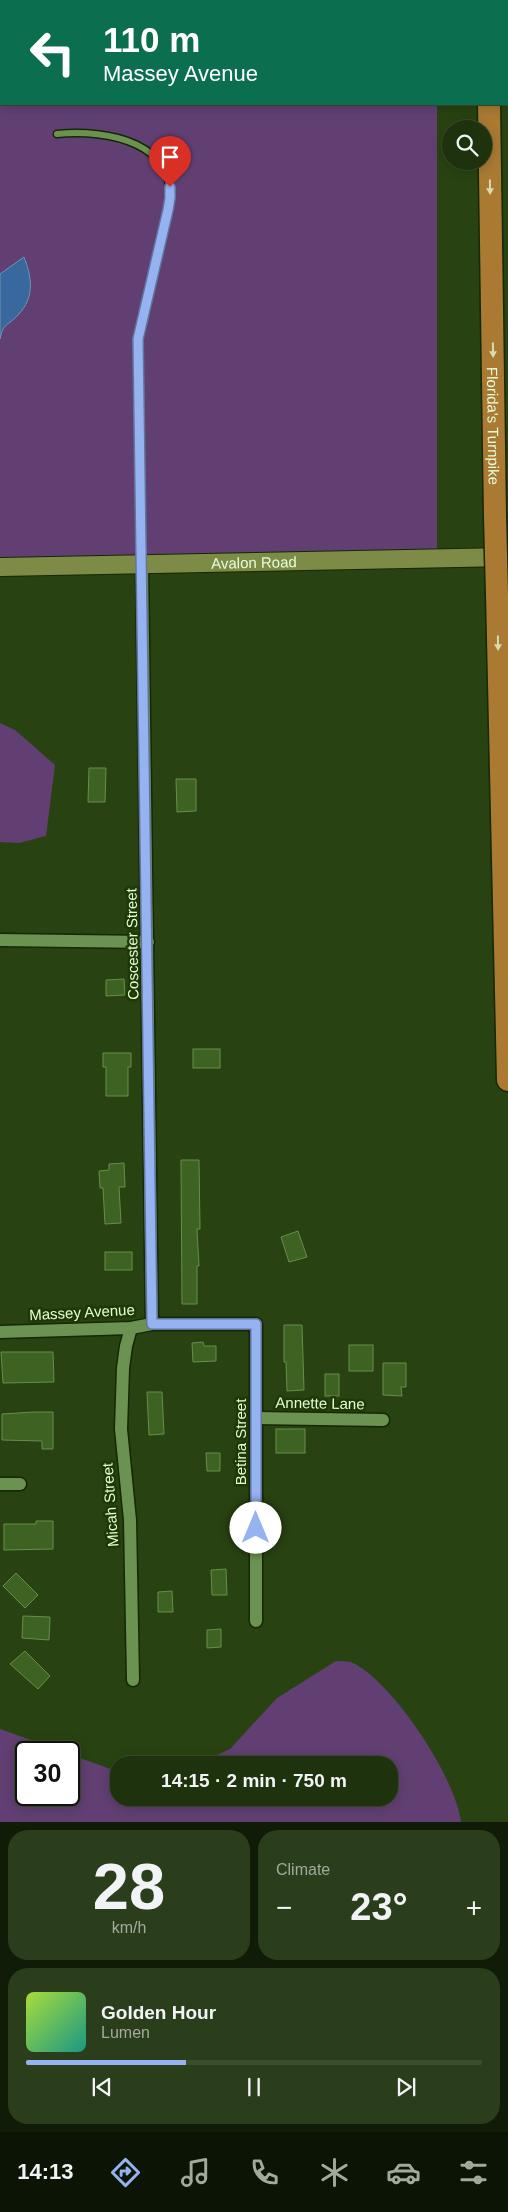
<!DOCTYPE html>
<html lang="en">
<head>
<meta charset="utf-8">
<style>
	body { margin:0; font-family:Arial,sans-serif; background:#2b3e1b; color:#f1f3f6; height:100vh; display:flex; flex-direction:column; font-size:19px; white-space:nowrap }
	* { box-sizing:border-box; margin:0 }
	p { font-size:16px; color:#a1aa9d }
	.icon { flex:none; width:28px; height:28px; fill:none; stroke:currentColor; stroke-width:2; stroke-linecap:round; stroke-linejoin:round }
	.map { position:relative; height:1822px; overflow:hidden }
	.sheet { display:flex; flex-direction:column; gap:8px; padding:8px; background:#101c07; flex:1 }
	.sheet>* { flex:none }
	.guide { position:absolute; left:0px; top:0px; width:509px; height:105px; box-shadow:0 2px 12px #0003,0 0 0 1px #3c4d2e; background:#0b6e4f; color:#fff; overflow:hidden }
	.tools { position:absolute; left:442px; top:120px; display:grid; gap:10px }
	.tools a { display:grid; place-items:center; width:50px; height:50px; border-radius:50%; background:#1e320d; box-shadow:0 2px 12px #0003,0 0 0 1px #3c4d2e; font-size:25px }
	.speed { position:absolute; left:15px; top:1741px; display:flex; gap:10px; font-size:25px; font-weight:700; text-align:center }
	.speed>* { display:grid; place-content:center; width:65px; height:65px; border-radius:50%; background:#1e320d; box-shadow:0 2px 12px #0003,0 0 0 1px #3c4d2e; line-height:1 }
	.speed .limit { border:2px solid #111; border-radius:8px; background:#fff; color:#111 }
	.pin { position:absolute; display:grid; place-items:center; width:42px; height:42px; color:#fff; margin:-51px -21px; border-radius:50% 50% 50% 0; rotate:-45deg; box-shadow:0 0 5px #0007 }
	.pin .icon { rotate:45deg }
	.me { position:absolute; width:55px; margin:-28px; rotate:0deg; stroke-linejoin:round; filter:drop-shadow(0 0 4px #0008) }
	.turn { display:flex; align-items:center; gap:18px; height:105px; padding:0 20px; font-size:22px }
	.turn .icon { width:65px; height:65px; stroke-width:2.5 }
	.turn b { display:block; font-size:35px; line-height:42px }
	.big { font-size:38px; font-weight:600; line-height:1.1 }
	.sheet .widget { flex:1; display:flex; flex-direction:column; justify-content:center; gap:8px; min-width:0; padding:0 18px; border-radius:20px; background:#2b3e1b }
	.sheet .dial { align-items:center; gap:0 }
	.dial b { font-size:65px; line-height:1 }
	.song { display:flex; align-items:center; gap:15px }
	.cover { width:60px; height:60px; border-radius:8px; background:linear-gradient(135deg,hsl(80 70% 55%),hsl(170 70% 35%)) }
	.played { height:5px; border-radius:2px; background:linear-gradient(90deg,#95b2f1 35%,#3c4d2e 35%) }
	.keys { display:flex; justify-content:space-around; direction:ltr }
	.heat { display:flex; justify-content:space-between; align-items:center; font-size:28px; direction:ltr }
	.sheet .tiles { flex:1; display:grid; gap:8px; grid-template-columns:1fr 1fr }
	.widget:last-child { grid-column:span 2 }
	.trip { position:absolute; left:110px; top:1756px; width:288px; height:50px; border-radius:20px; background:#1e320d; box-shadow:0 2px 12px #0003,0 0 0 1px #3c4d2e; font-weight:600; line-height:50px; text-align:center }
	.tabs { display:flex; height:80px; justify-content:space-around; align-items:center; background:#0c1405; color:#a1aa9d }
	.tabs .icon { width:35px; height:35px }
	.tabs .on { color:#95b2f1 }
	.tabs b { font-size:22px; color:#f1f3f6 }
	.map>svg:first-child { display:block }
	.green { fill:#613f72 }
	.water { fill:#39689f; stroke:#6d95b0 }
	.building { fill:#3e6221; stroke:#678e4c }
	.lines { fill:none; stroke-linecap:round; stroke-linejoin:round }
	.service-casing { stroke:#142805; stroke-width:9 }
	.minor-casing { stroke:#142805; stroke-width:15 }
	.secondary-casing { stroke:#142805; stroke-width:20 }
	.motorway-casing { stroke:#142805; stroke-width:25 }
	.service { stroke:#6b9250; stroke-width:6 }
	.minor { stroke:#6b9250; stroke-width:12 }
	.secondary { stroke:#7e8b47; stroke-width:18 }
	.motorway { stroke:#aa7a33; stroke-width:22 }
	.motorway-bridge-casing { stroke:#142805; stroke-width:25; stroke-linecap:butt }
	.motorway-bridge { stroke:#aa7a33; stroke-width:22 }
	.oneway { fill:#d7dcb0 }
	.route-casing { stroke:#61749d; stroke-width:12 }
	.route { stroke:#95b2f1; stroke-width:9 }
	.labels { text-anchor:middle; dominant-baseline:central; stroke-width:5; stroke-linejoin:round; paint-order:stroke }
	.street-label { font-size:15px; fill:#e6fdd9; stroke:#1e3904 }
</style>
</head>
<body>
<div class="map">
<svg width="508" height="1822" viewBox="0 0 508 1822">
	<rect width="100%" height="100%" fill="#284311"/>
	<!-- green -->
	<g class="green">
		<polygon points="0,0 437,0 1,1 1,104 437,104 437,558 0,567"/>
		<polygon points="0,723 15,730 55,765 46,836 19,843 0,842"/>
		<path d="M336,1661C340,1661 347,1661 351,1662C392,1680 456,1778 461,1822H0V1729L65,1752H26V1795H69V1754L119,1772V1798H389V1765H195L230,1749L277,1698Z"/>
	</g>
	<!-- water -->
	<path class="water" d="M24,257C32,278 35,297 18,315C8,326 3,323 0,339V274Z"/>
	<!-- building -->
	<g class="building">
		<polygon points="89,768 106,768 105,802 88,802"/>
		<polygon points="176,779 196,779 196,811 177,812"/>
		<polygon points="124,979 125,995 106,996 106,980"/>
		<rect x="193" y="1049" width="27" height="19"/>
		<polygon points="103,1053 131,1053 131,1067 128,1067 128,1096 106,1096 106,1067 103,1067"/>
		<polygon points="181,1160 199,1160 200,1229 197,1229 199,1266 197,1266 197,1304 182,1304"/>
		<polygon points="124,1163 125,1187 119,1187 121,1223 105,1224 103,1188 100,1188 99,1171 109,1170 109,1164"/>
		<polygon points="298,1231 307,1257 289,1262 281,1237"/>
		<rect x="105" y="1252" width="27" height="18"/>
		<polygon points="284,1325 302,1325 304,1390 287,1391 286,1362 284,1362"/>
		<polygon points="203,1342 204,1346 216,1346 216,1361 193,1362 192,1343"/>
		<rect x="349" y="1345" width="24" height="26"/>
		<polygon points="1,1352 53,1352 54,1382 3,1383"/>
		<polygon points="383,1363 406,1363 406,1387 401,1387 402,1396 383,1395"/>
		<rect x="325" y="1374" width="14" height="22"/>
		<polygon points="147,1392 162,1392 164,1434 149,1435"/>
		<polygon points="34,1412 53,1412 53,1449 42,1449 42,1441 2,1440 2,1414"/>
		<rect x="276" y="1429" width="29" height="24"/>
		<polygon points="206,1453 220,1453 220,1471 207,1471"/>
		<polygon points="36,1521 53,1521 53,1549 4,1550 4,1524 36,1524"/>
		<polygon points="226,1569 227,1595 212,1595 211,1570"/>
		<polygon points="16,1573 38,1595 25,1608 3,1586"/>
		<polygon points="172,1591 173,1612 158,1612 158,1592"/>
		<polygon points="23,1616 50,1617 49,1640 22,1638"/>
		<polygon points="221,1629 221,1647 207,1648 207,1630"/>
		<polygon points="25,1651 50,1676 38,1689 10,1664"/>
	</g>
	<g class="lines">
		<!-- service casing -->
		<g class="service-casing">
			<path id="service" d="M57,134C107,129 182,142 168,210L138,339L142,564"/>
		</g>
		<!-- minor casing -->
		<g class="minor-casing">
			<g id="minor">
				<polyline points="142,564 152,1324"/>
				<polyline points="0,940 148,942"/>
				<polyline points="131,1328 126,1346 123,1368 121,1429 130,1520 133,1680"/>
				<polyline points="0,1332 131,1328 152,1324 256,1324 256,1621"/>
				<polyline points="256,1418 383,1420"/>
				<polyline points="0,1484 20,1484"/>
			</g>
		</g>
		<!-- secondary casing -->
		<g class="secondary-casing">
			<g id="secondary">
				<path id="s1" d="M0,567L508,557"/>
			</g>
		</g>
		<!-- motorway casing -->
		<g class="motorway-casing">
			<g id="motorway">
				<polyline points="489,1 489,0"/>
				<path id="s2" d="M489,104L495,516"/>
				<polyline points="497,594 508,1080"/>
			</g>
		</g>
		<!-- service -->
		<use href="#service" class="service"/>
		<!-- minor -->
		<use href="#minor" class="minor"/>
		<!-- secondary -->
		<use href="#secondary" class="secondary"/>
		<!-- motorway -->
		<use href="#motorway" class="motorway"/>
		<!-- motorway-bridge casing -->
		<g class="motorway-bridge-casing">
			<polyline id="motorway-bridge" points="495,516 497,594"/>
		</g>
		<!-- motorway-bridge -->
		<use href="#motorway-bridge" class="motorway-bridge"/>
	</g>
	<!-- one-way arrows -->
	<defs><path id="oneway-solid" d="M-6-.8H1V-3.2L6.5 0L1 3.2V.8H-6Z" transform="scale(1.25)"/></defs>
	<g class="oneway">
		<use href="#oneway-solid" transform="translate(490 187) rotate(89)"/>
		<use href="#oneway-solid" transform="translate(493 350) rotate(89)"/>
		<use href="#oneway-solid" transform="translate(498 643) rotate(89)"/>
	</g>
	<g class="lines">
		<!-- route casing -->
		<g class="route-casing">
			<polyline id="route" points="170,187 170,198 168,210 138,339 152,1324 256,1324 256,1528"/>
		</g>
		<!-- route -->
		<use href="#route" class="route"/>
	</g>
	<g class="labels">
		<!-- street labels -->
		<g class="street-label">
			<text stroke="none"><textPath href="#s2" startOffset="322">Florida's Turnpike</textPath></text>
			<text stroke="none"><textPath href="#s1" startOffset="254">Avalon Road</textPath></text>
			<text transform="translate(132 944) rotate(-91)">Coscester Street</text>
			<text transform="translate(82 1312) rotate(-3)">Massey Avenue</text>
			<text transform="translate(320 1403) rotate(1)">Annette Lane</text>
			<text transform="translate(240 1442) rotate(-90)">Betina Street</text>
			<text transform="translate(110 1505) rotate(-94)">Micah Street</text>
		</g>
	</g>
</svg>
<div class="tools">
<a><svg class="icon" aria-label="search" viewBox="0 0 24 24"><circle cx="10" cy="10" r="6"/><path d="M15 15l6 6"/></svg></a>
</div>
<div class="speed"><div class="limit">30</div></div>
<div class="pin" style="left:170px;top:187px;background:#d93025"><svg class="icon" aria-label="arrive" viewBox="0 0 24 24"><path d="M6 21V4h12l-3 4 3 4H6"/></svg></div>
<svg class="me" style="left:256px;top:1528px" viewBox="-20 -20 40 40"><circle r="19" fill="#fff"/><path d="M0-13L10 11 0 6-10 11z" fill="#95b2f1"/></svg>
<div class="trip">14:15 · 2 min · 750 m</div>
<div class="guide">
<div class="turn"><svg class="icon" aria-label="left" viewBox="0 0 24 24"><path d="M17 20v-9H6M10 6l-5 5 5 5"/></svg><div><b>110 m</b>Massey Avenue</div></div>
</div>
</div>
<section class="sheet">
<div class="tiles">
<div class="widget dial"><b>28</b><p>km/h</p></div>
<div class="widget"><p>Climate</p>
<div class="heat"><a>−</a><b class="big">23°</b><a>+</a></div>
</div>
<div class="widget">
<div class="song"><i class="cover"></i><div><b>Golden Hour</b><p>Lumen</p></div></div>
<div class="played"></div>
<div class="keys"><svg class="icon" aria-label="previous" viewBox="0 0 24 24"><path d="M18 5L8 12l10 7zM5 5v14"/></svg><svg class="icon" aria-label="pause" viewBox="0 0 24 24"><path d="M8 5v14M16 5v14"/></svg><svg class="icon" aria-label="next" viewBox="0 0 24 24"><path d="M6 5l10 7-10 7zM19 5v14"/></svg></div>
</div>
</div>
</section>
<nav class="tabs">
<b>14:13</b>
<svg class="icon on" aria-label="directions" viewBox="0 0 24 24"><path d="M12 3l9 9-9 9-9-9zM9 14v-3h6M13 9l2 2-2 2"/></svg>
<svg class="icon" aria-label="music" viewBox="0 0 24 24"><path d="M9 18V5l10-2v13"/><circle cx="6" cy="18" r="3"/><circle cx="16" cy="16" r="3"/></svg>
<svg class="icon" aria-label="phone" viewBox="0 0 24 24"><path d="M5 4h4l2 5-3 2q2 4 5 5l2-3 5 2v4C11 20 4 13 5 4z"/></svg>
<svg class="icon" aria-label="climate" viewBox="0 0 24 24"><path d="M12 3v18M4 7l16 10M4 17L20 7"/></svg>
<svg class="icon" aria-label="car" viewBox="0 0 24 24"><path d="M5 17H2v-5l4-1 3-4h7l3 4 3 1v5h-3M9 17h6M6 11h13"/><circle cx="7" cy="17" r="2"/><circle cx="17" cy="17" r="2"/></svg>
<svg class="icon" aria-label="filters" viewBox="0 0 24 24"><path d="M4 7h16M4 17h16"/><circle cx="9" cy="7" r="2"/><circle cx="15" cy="17" r="2"/></svg>
</nav>
</body>
</html>
